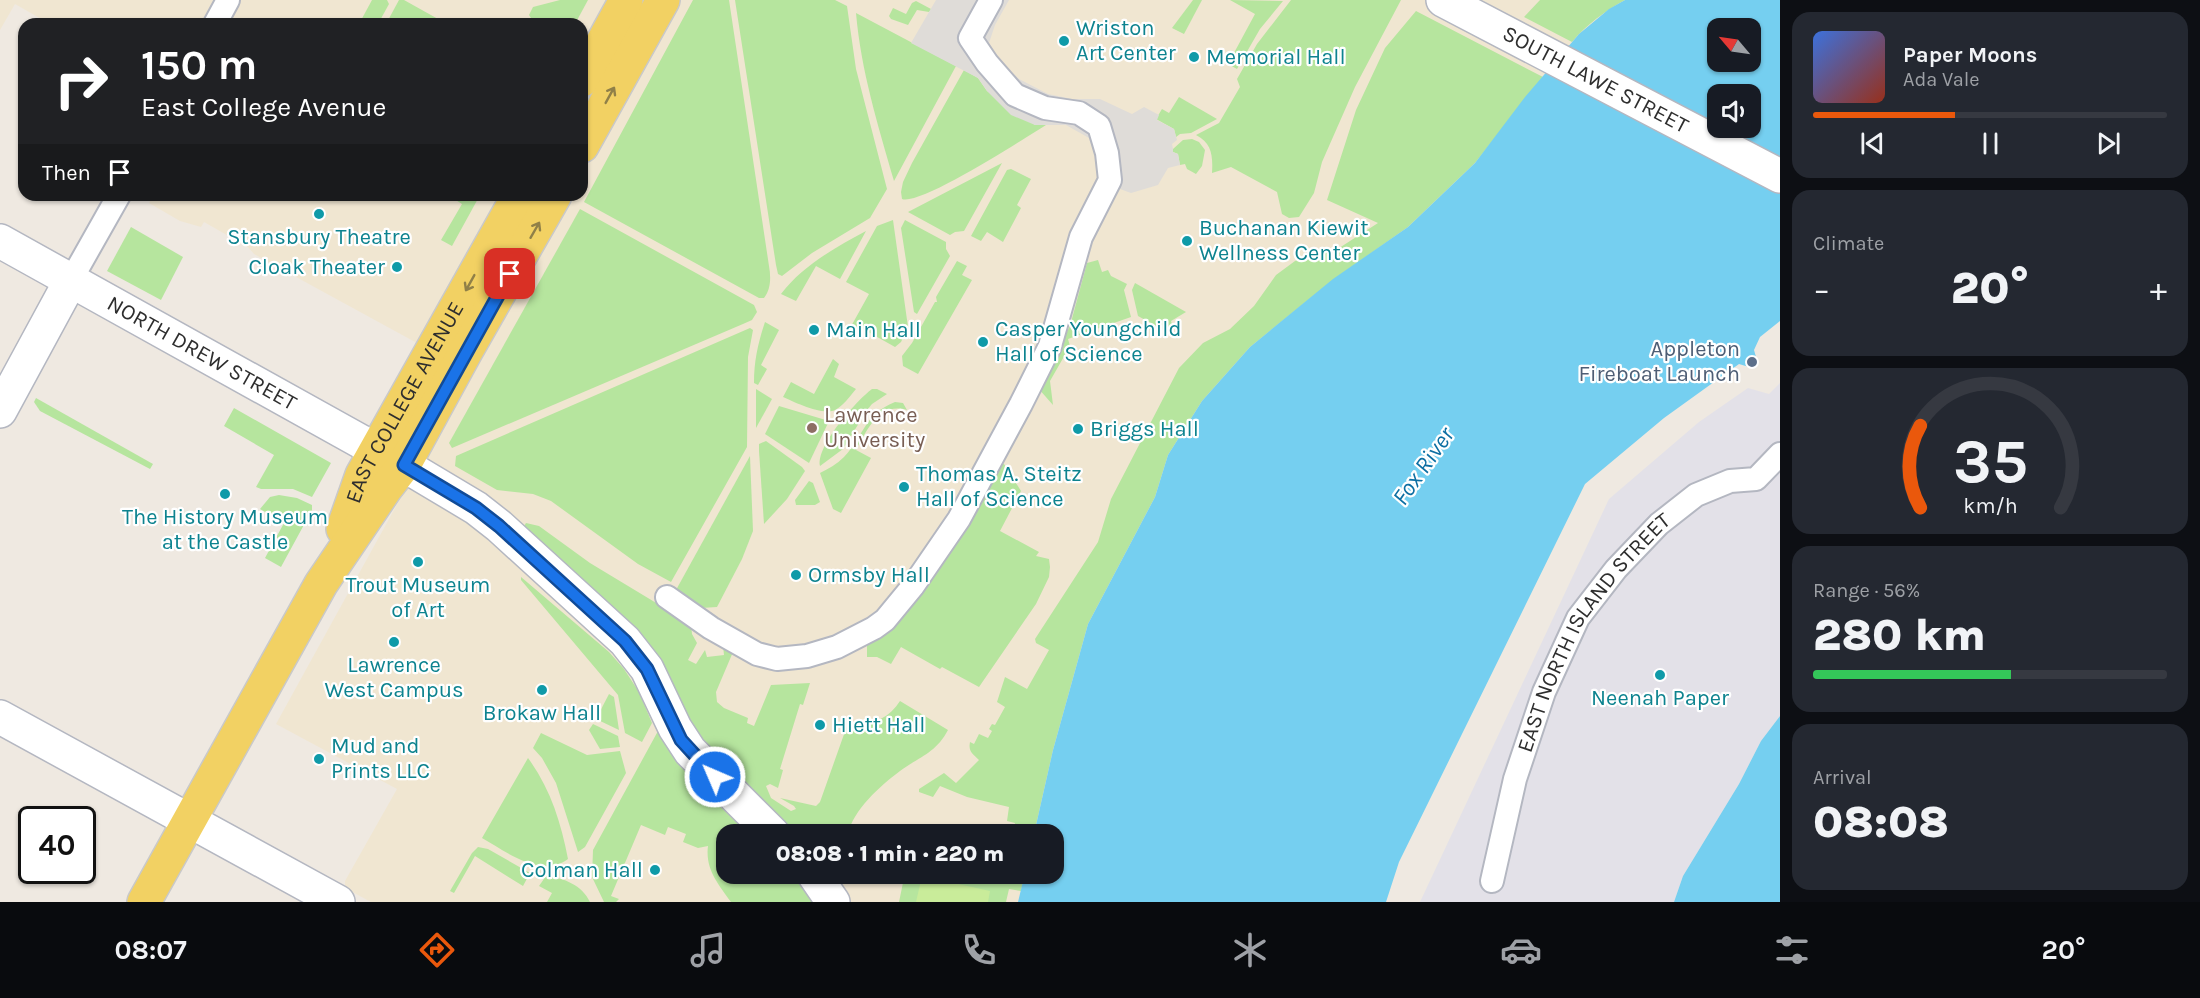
<!DOCTYPE html>
<html lang="en">
<head>
<meta charset="utf-8">
<style>
	body { margin:0; font-family:Karla,sans-serif; background:#242831; color:#f1f3f6; height:100vh; display:flex; flex-direction:column; font-size:22px; white-space:nowrap }
	* { box-sizing:border-box; margin:0 }
	p { font-size:20px; color:#9ea1a6 }
	.icon { flex:none; width:33px; height:33px; fill:none; stroke:currentColor; stroke-width:2; stroke-linecap:round; stroke-linejoin:round }
	.map { position:relative; flex:1; overflow:hidden }
	.panel { display:flex; flex-direction:column; gap:12px; padding:12px; background:#0d0f14; width:420px }
	.panel>* { flex:none }
	.banner { position:absolute; left:18px; top:18px; width:570px; height:183px; border-radius:18px; box-shadow:0 2px 4px #0004; background:#202124; color:#fff; overflow:hidden }
	.needle { width:39px; rotate:299deg }
	.buttons { position:absolute; left:1707px; top:18px; display:grid; gap:12px }
	.buttons a { display:grid; place-items:center; width:54px; height:54px; border-radius:12px; background:#171b24; box-shadow:0 2px 4px #0004; font-size:30px }
	.speed { position:absolute; left:18px; top:806px; display:flex; gap:12px; font-size:30px; font-weight:700; text-align:center }
	.speed>* { display:grid; place-content:center; width:78px; height:78px; border-radius:50%; background:#171b24; box-shadow:0 2px 4px #0004; line-height:1 }
	.speed .limit { border:3px solid #111; border-radius:9px; background:#fff; color:#111 }
	.pin { position:absolute; display:grid; place-items:center; width:51px; height:51px; color:#fff; margin:-26px; border-radius:12px; box-shadow:0 3px 9px #0006 }
	.me { position:absolute; width:66px; margin:-33px; rotate:315deg; stroke-linejoin:round; filter:drop-shadow(0 0 4px #0008) }
	.turn { display:flex; align-items:center; gap:21px; height:126px; padding:0 24px; font-size:27px }
	.turn .icon { width:78px; height:78px; stroke-width:2.5 }
	.turn b { display:block; font-size:42px; line-height:51px }
	.then { display:flex; align-items:center; height:57px; padding:0 24px; background:#0003; gap:12px; font-size:22px }
	.big { font-size:45px; font-weight:800; line-height:1.1 }
	.panel .card { flex:1; display:flex; flex-direction:column; justify-content:center; gap:9px; min-width:0; padding:0 21px; border-radius:18px; background:#242831 }
	.panel .dial { align-items:center; gap:0 }
	.dial svg { height:156px; overflow:visible; fill:none; stroke:#363941; stroke-width:7; stroke-linecap:round; text-anchor:middle }
	.dial text { fill:#f1f3f6; stroke:none }
	.song { display:flex; align-items:center; gap:18px }
	.cover { width:72px; height:72px; border-radius:9px; background:linear-gradient(135deg,hsl(220 70% 55%),hsl(10 70% 35%)) }
	.played { height:6px; border-radius:3px; background:linear-gradient(90deg,#ea580c 40%,#363941 40%) }
	.keys { display:flex; justify-content:space-around; direction:ltr }
	.heat { display:flex; justify-content:space-between; align-items:center; font-size:33px; direction:ltr }
	.charge { height:9px; border-radius:4px; background:linear-gradient(90deg,#34c759 56%,#363941 0) }
	.trip { position:absolute; left:716px; top:824px; width:348px; height:60px; border-radius:18px; background:#171b24; box-shadow:0 2px 4px #0004; font-weight:800; line-height:60px; text-align:center }
	.dock { display:flex; height:96px; justify-content:space-around; align-items:center; background:#090b0e; color:#9ea1a6 }
	.dock .icon { width:42px; height:42px }
	.dock .selected { color:#ea580c }
	.dock b { font-size:27px; color:#f1f3f6 }
	main { display:flex; flex:1; min-height:0 }
	.map>svg:first-child { display:block }
	.industrial { fill:#e3e1e8 }
	.education { fill:#f0e6d1 }
	.green { fill:#b6e59e }
	.pitch { fill:#c9ec9a }
	.plaza { fill:#dfdcd8 }
	.water { fill:#75cff0; fill-rule:evenodd }
	.lines { fill:none; stroke-linecap:round; stroke-linejoin:round }
	.street-casing { stroke:#b4b7c1; stroke-width:26 }
	.secondary-casing { stroke:#b4b7c1; stroke-width:36 }
	.primary-casing { stroke:#c9c9c9; stroke-width:36 }
	.street { stroke:#fff; stroke-width:22 }
	.secondary { stroke:#fff; stroke-width:33 }
	.primary { stroke:#f2d163; stroke-width:33 }
	.oneway { stroke:#908048 }
	.route-casing { stroke:#114b97; stroke-width:15 }
	.route { stroke:#1a73e8; stroke-width:10 }
	.culture-dot { fill:#0f9aa8; stroke:#fff; stroke-width:2 }
	.service-dot { fill:#5c6f8a; stroke:#fff; stroke-width:2 }
	.education-dot { fill:#8d6e63; stroke:#fff; stroke-width:2 }
	.labels { text-anchor:middle; dominant-baseline:central; stroke-width:4.5; stroke-linejoin:round; paint-order:stroke }
	.culture-label { font-size:22px; fill:#0d838f; stroke:#fff; text-anchor:start }
	.street-label { font-size:22px; fill:#2e2e2e; stroke:#fff }
	.service-label { font-size:22px; fill:#4e5e75; stroke:#fff; text-anchor:end }
	.education-label { font-size:22px; fill:#785e54; stroke:#fff; text-anchor:start }
	.water-label { font-size:24px; font-style:italic; fill:#0d6fa3; stroke:#fff }
</style>
</head>
<body>
<main>
<div class="map">
<svg width="1780" height="902" viewBox="0 0 1780 902">
	<rect width="100%" height="100%" fill="#efe9e1"/>
	<!-- industrial -->
	<polygon class="industrial" points="1780,383 1780,716 1761,741 1739,784 1683,876 1674,902 1420,902 1609,499 1699,422 1748,388 1769,394"/>
	<!-- education -->
	<polygon class="education" points="0,0 1625,0 1609,9 1579,34 1525,97 1408,227 1333,280 1250,347 1168,455 1155,497 1088,624 1053,750 1034,834 726,834 726,873 1025,873 1018,902 371,902 345,888 345,881 397,789 276,724 470,372 254,254 248,247 204,222 201,227 180,221 149,203 153,196 151,195 582,195 582,24 50,24 15,4 0,30"/>
	<!-- green -->
	<g class="green">
		<polygon points="372,0 387,0 389,4 378,24 359,24"/>
		<polygon points="399,0 404,0 447,24 386,24"/>
		<polygon points="560,0 588,0 575,24 535,24 529,15 533,7"/>
		<path d="M693,0H729L769,266C771,277 771,289 764,298H759L584,202Z"/>
		<polygon points="735,0 835,0 847,6 856,69 887,189 870,218 812,253 782,276 778,274 776,265"/>
		<polygon points="1193,0 1202,0 1184,34 1172,28"/>
		<polygon points="1230,0 1283,1 1260,29 1237,69 1228,64 1255,14"/>
		<path d="M1291,0H1401L1355,87L1322,162L1314,193L1299,217L1289,218L1282,214L1277,192L1231,167L1212,173C1213,156 1212,143 1196,135L1219,123L1240,87L1237,79L1257,44Z"/>
		<path d="M1540,0H1625C1605,11 1586,25 1572,42L1524,17Z"/>
		<polygon points="916,1 931,9 929,12 917,10 908,25 891,19 889,16 893,8 906,14 912,3"/>
		<path d="M1416,11L1543,77L1475,163L1408,227L1333,280L1250,347L1202,401L1168,455L1155,497L1088,624L1053,750L1034,834H1012L1015,823L1007,821L1009,807L967,797L940,786L933,797L919,792V789L944,773L956,783L979,760C973,754 968,752 970,742L974,744L979,734L988,738L992,731L989,729L992,724L995,725L1005,707L997,702L1005,677L1027,689L1049,650L1036,643L1035,639L1098,542L1111,499L1179,368L1203,343L1230,329L1254,306L1276,275L1295,261L1311,253L1336,250L1378,223L1327,200L1356,110L1385,48Z"/>
		<path d="M856,13L956,66L894,181C878,125 861,71 856,13Z"/>
		<path d="M964,70L978,78L987,91L1035,125H1046C1025,138 921,206 902,199L901,192L903,182L912,163Z"/>
		<polygon points="1179,97 1217,119 1191,133 1180,134 1176,137 1174,129 1156,119 1162,109 1169,113"/>
		<polygon points="1192,139 1199,142 1205,150 1202,166 1196,174 1187,169 1185,164 1180,165 1178,154 1173,152 1173,149 1183,140"/>
		<polygon points="1002,163 964,231 955,232 950,235 908,212"/>
		<polygon points="1011,169 1031,179 1017,205 1021,208 1003,242 987,232 981,241 971,236 1007,170"/>
		<polygon points="448,195 480,195 452,246 441,240 462,204"/>
		<polygon points="580,209 754,305 757,312 752,320 743,324 452,448 449,443"/>
		<polygon points="893,220 908,327 901,342 895,347 863,329 859,335 849,330 869,294 846,282 877,226"/>
		<polygon points="905,220 946,242 946,249 950,256 917,314 914,312 901,228"/>
		<polygon points="131,227 183,257 161,300 107,271"/>
		<path d="M866,231L840,279L816,266L796,301L781,294C802,266 836,247 866,231Z"/>
		<polygon points="1098,260 1102,272 1108,270 1111,276 1127,284 1124,290 1131,317 1068,339 1070,346 1050,381 1053,405 1038,388 1070,326 1087,263"/>
		<polygon points="957,261 967,266 962,275 972,280 918,374 903,366 902,356 912,343 935,302 937,302 936,297"/>
		<polygon points="1135,283 1186,312 1171,321 1174,330 1167,332 1138,316 1132,290"/>
		<path d="M765,322L779,330L761,365L767,369L758,385L754,383C754,361 758,343 765,322Z"/>
		<polygon points="750,328 753,330 748,357 747,447 671,582 638,564 551,501 533,494 497,490 455,466 456,456"/>
		<path d="M833,359L839,364L834,377L856,389C850,396 843,406 835,410C823,416 794,402 783,397L791,382L814,394Z"/>
		<polygon points="756,389 772,399 756,428"/>
		<path d="M872,389H877L887,394L872,404L867,410L843,449L820,466C816,446 856,401 872,389Z"/>
		<polygon points="36,398 153,464 150,469 40,411 34,402"/>
		<path d="M895,402L903,403L907,410C879,402 867,430 856,450L871,458L841,513L833,509L820,473C828,469 837,464 844,457C865,435 863,415 895,402Z"/>
		<polygon points="779,406 829,421 809,463 765,434"/>
		<polygon points="234,408 331,463 312,497 293,489 261,489 256,487 274,455 224,426"/>
		<polygon points="766,441 802,467 805,471 787,499 764,524 759,451 759,444"/>
		<polygon points="750,456 753,531 742,559 717,607 701,608 676,590"/>
		<polygon points="1000,462 1004,464 1021,491 1000,531 1039,552 1036,556 1049,559 1050,567 1049,577 1036,604 979,687 942,667 940,669 901,647 891,664 877,657 867,657 867,642"/>
		<polygon points="809,481 813,483 820,502 815,505 796,505 795,500"/>
		<polygon points="279,495 297,498 312,505 312,510 281,567 265,558 284,523 260,509 270,497"/>
		<path d="M526,523L539,526L590,563L691,624L692,634L697,643L688,660L696,664L705,650L707,657L724,655L723,646L733,652L716,692L717,702L724,708L748,718L747,723L754,726L771,685L810,683L803,705L800,704L780,769L783,770L778,788L770,784L766,786L771,798L791,811L796,809L794,806L780,798L816,806L820,802L848,723C870,726 888,720 900,701L948,730C936,753 919,757 900,771C880,786 853,810 848,834H791L720,766L523,528Z"/>
		<polygon points="521,577 609,652 624,669 639,692 652,723 642,742 625,733 618,695 521,580"/>
		<polygon points="609,694 614,697 619,730 596,719"/>
		<polygon points="593,724 618,736 620,747 600,749 589,730"/>
		<path d="M658,731C679,772 717,802 749,834H726V873H789L815,902H731C718,884 705,869 708,846L698,848L683,842L686,834L668,827L665,835L641,825L611,896L619,899L616,902H604L592,877L593,850Z"/>
		<polygon points="541,733 587,755 620,751 626,773 585,847 578,852 556,783 542,758 533,748"/>
		<path d="M528,758C550,788 561,822 568,859C541,879 505,851 482,838Z"/>
		<polygon points="478,847 488,849 530,873 523,886 475,856 454,893 450,891 472,853"/>
		<polygon points="905,873 1025,873 1021,891 1009,889 1006,902 899,902"/>
		<path d="M546,876C564,878 582,885 590,902H547L552,893L539,886Z"/>
	</g>
	<!-- pitch -->
	<polygon class="pitch" points="922,876 990,891 988,902 916,902"/>
	<!-- plaza -->
	<polygon class="plaza" points="936,0 1009,0 995,25 989,43 1001,63 1019,79 1048,94 1072,99 1100,99 1132,114 1144,107 1159,115 1157,120 1174,129 1177,140 1172,144 1173,149 1173,152 1178,154 1180,165 1168,168 1158,185 1131,193 1120,189 1101,174 1089,138 1066,125 1035,125 1011,115 987,91 978,78 911,43"/>
	<!-- water -->
	<g class="water">
		<path d="M1625,0H1780V321L1760,337L1754,350L1756,357L1749,367L1739,364L1664,418L1585,484L1399,862L1386,902H1018L1025,873H1053V834H1034L1053,750L1088,624L1155,497L1168,455L1202,401L1250,347L1333,279L1408,227L1475,163L1525,97L1579,34L1609,9ZM1718,28H1750V62H1718ZM1718,94H1750V128H1718Z"/>
		<polygon points="1780,716 1780,902 1674,902 1683,876 1739,784 1761,741"/>
	</g>
	<g class="lines">
		<!-- street casing -->
		<g class="street-casing">
			<g id="street">
				<polyline points="215,24 228,0"/>
				<polyline points="71,280 119,195"/>
				<polyline points="667,597 711,628 757,654 777,659 807,656 837,647 874,628 885,620 913,586 959,519 1021,404 1050,346 1081,237 1110,180 1107,153 1099,126 1079,113 1045,108 1015,95 987,63 970,38 991,0"/>
				<path id="s1" d="M1492,881L1515,779L1544,692L1578,618L1616,569L1659,524L1696,495L1730,481L1756,479L1780,454"/>
			</g>
		</g>
		<!-- secondary casing -->
		<g class="secondary-casing">
			<g id="secondary">
				<path id="s2" d="M1443,0L1780,176"/>
				<path id="s3" d="M0,241L376,450"/>
				<polyline points="0,411 71,280"/>
				<polyline points="404,465 476,508 499,526 625,641 647,669 675,728 690,751 773,834"/>
				<polyline points="0,717 338,902"/>
				<polyline points="813,873 833,902"/>
			</g>
		</g>
		<!-- primary casing -->
		<g class="primary-casing">
			<g id="primary">
				<polyline points="582,80 626,0"/>
				<polyline points="582,146 663,0"/>
				<path id="s4" d="M343,529L362,475L519,195"/>
				<polyline points="144,902 321,584 386,488 404,465 465,353 555,195"/>
			</g>
		</g>
		<!-- street -->
		<use href="#street" class="street"/>
		<!-- secondary -->
		<use href="#secondary" class="secondary"/>
		<!-- primary -->
		<use href="#primary" class="primary"/>
	</g>
	<!-- one-way arrows -->
	<defs><path id="oneway-shaft" d="M-6 0H5M1.5-3L5.5 0L1.5 3" fill="none" stroke-width="1.6" stroke-linecap="round" stroke-linejoin="round" transform="scale(1.5)"/></defs>
	<g class="oneway">
		<use href="#oneway-shaft" transform="translate(610 95) rotate(-61)"/>
		<use href="#oneway-shaft" transform="translate(535 230) rotate(-60)"/>
		<use href="#oneway-shaft" transform="translate(470 283) rotate(119)"/>
	</g>
	<g class="lines">
		<!-- route casing -->
		<g class="route-casing">
			<polyline id="route" points="510,274 404,465 476,508 499,526 625,641 647,669 681,740 715,777"/>
		</g>
		<!-- route -->
		<use href="#route" class="route"/>
	</g>
	<!-- markers -->
	<g class="culture-dot">
		<circle cx="1064" cy="41" r="6"/>
		<circle cx="1194" cy="57" r="6"/>
		<circle cx="319" cy="214" r="6"/>
		<circle cx="1187" cy="241" r="6"/>
		<circle cx="397" cy="267" r="6"/>
		<circle cx="814" cy="330" r="6"/>
		<circle cx="983" cy="342" r="6"/>
		<circle cx="1078" cy="429" r="6"/>
		<circle cx="904" cy="487" r="6"/>
		<circle cx="225" cy="494" r="6"/>
		<circle cx="418" cy="562" r="6"/>
		<circle cx="796" cy="575" r="6"/>
		<circle cx="394" cy="642" r="6"/>
		<circle cx="1660" cy="675" r="6"/>
		<circle cx="542" cy="690" r="6"/>
		<circle cx="820" cy="725" r="6"/>
		<circle cx="319" cy="759" r="6"/>
		<circle cx="655" cy="870" r="6"/>
	</g>
	<circle class="service-dot" cx="1752" cy="362" r="6"/>
	<circle class="education-dot" cx="812" cy="428" r="6"/>
	<g class="labels">
		<!-- culture labels -->
		<g class="culture-label">
			<text x="1076" y="28">Wriston<tspan x="1076" dy="25">Art Center</tspan></text>
			<text x="1206" y="57">Memorial Hall</text>
			<text x="1199" y="228">Buchanan Kiewit<tspan x="1199" dy="25">Wellness Center</tspan></text>
			<text x="319" y="237" text-anchor="middle">Stansbury Theatre</text>
			<text x="385" y="267" text-anchor="end">Cloak Theater</text>
			<text x="995" y="329">Casper Youngchild<tspan x="995" dy="25">Hall of Science</tspan></text>
			<text x="826" y="330">Main Hall</text>
			<text x="1090" y="429">Briggs Hall</text>
			<text x="916" y="474">Thomas A. Steitz<tspan x="916" dy="25">Hall of Science</tspan></text>
			<text x="225" y="517" text-anchor="middle">The History Museum<tspan x="225" dy="25">at the Castle</tspan></text>
			<text x="808" y="575">Ormsby Hall</text>
			<text x="418" y="585" text-anchor="middle">Trout Museum<tspan x="418" dy="25">of Art</tspan></text>
			<text x="394" y="665" text-anchor="middle">Lawrence<tspan x="394" dy="25">West Campus</tspan></text>
			<text x="1660" y="698" text-anchor="middle">Neenah Paper</text>
			<text x="542" y="713" text-anchor="middle">Brokaw Hall</text>
			<text x="832" y="725">Hiett Hall</text>
			<text x="331" y="746">Mud and<tspan x="331" dy="25">Prints LLC</tspan></text>
			<text x="643" y="870" text-anchor="end">Colman Hall</text>
		</g>
		<!-- street labels -->
		<g class="street-label">
			<text stroke="none"><textPath href="#s2" startOffset="172">SOUTH LAWE STREET</textPath></text>
			<text stroke="none"><textPath href="#s3" startOffset="231">NORTH DREW STREET</textPath></text>
			<text stroke="none"><textPath href="#s4" startOffset="141">EAST COLLEGE AVENUE</textPath></text>
			<text stroke="none"><textPath href="#s1" startOffset="273">EAST NORTH ISLAND STREET</textPath></text>
		</g>
		<!-- service labels -->
		<g class="service-label">
			<text x="1740" y="349">Appleton<tspan x="1740" dy="25">Fireboat Launch</tspan></text>
		</g>
		<!-- education labels -->
		<g class="education-label">
			<text x="824" y="415">Lawrence<tspan x="824" dy="25">University</tspan></text>
		</g>
		<!-- water labels -->
		<g class="water-label">
			<text transform="translate(1423 466) rotate(-55)">Fox River</text>
		</g>
	</g>
</svg>
<div class="buttons">
<a><svg class="needle" viewBox="-14 -14 28 28"><path d="M0-13l5 13h-10z" fill="#e53935"/><path d="M0 13l5-13h-10z" fill="#9ea1a6"/></svg></a>
<a><svg class="icon" aria-label="sound" viewBox="0 0 24 24"><path d="M4 9h4l5-4v14l-5-4H4zM17 9q2 3 0 6"/></svg></a>
</div>
<div class="speed"><div class="limit">40</div></div>
<div class="pin" style="left:510px;top:274px;background:#d93025"><svg class="icon" aria-label="arrive" viewBox="0 0 24 24"><path d="M6 21V4h12l-3 4 3 4H6"/></svg></div>
<svg class="me" style="left:715px;top:777px" viewBox="-20 -20 40 40"><circle r="17" fill="#1a73e8" stroke="#fff" stroke-width="3"/><path d="M0-11L8 9 0 5-8 9z" fill="#fff"/></svg>
<div class="trip">08:08 · 1 min · 220 m</div>
<div class="banner">
<div class="turn"><svg class="icon" aria-label="right" viewBox="0 0 24 24"><path d="M7 20v-9h11M14 6l5 5-5 5"/></svg><div><b>150 m</b>East College Avenue</div></div>
<div class="then">Then<svg class="icon" aria-label="arrive" viewBox="0 0 24 24"><path d="M6 21V4h12l-3 4 3 4H6"/></svg></div>
</div>
</div>
<section class="panel">
<div class="card">
<div class="song"><i class="cover"></i><div><b>Paper Moons</b><p>Ada Vale</p></div></div>
<div class="played"></div>
<div class="keys"><svg class="icon" aria-label="previous" viewBox="0 0 24 24"><path d="M18 5L8 12l10 7zM5 5v14"/></svg><svg class="icon" aria-label="pause" viewBox="0 0 24 24"><path d="M8 5v14M16 5v14"/></svg><svg class="icon" aria-label="next" viewBox="0 0 24 24"><path d="M6 5l10 7-10 7zM19 5v14"/></svg></div>
</div>
<div class="card"><p>Climate</p>
<div class="heat"><a>−</a><b class="big">20°</b><a>+</a></div>
</div>
<div class="card dial"><svg viewBox="0 0 100 80">
<path d="M14 69A42 42 0 1 1 86 69"/>
<path d="M14 69A42 42 0 0 1 14 27" stroke="#ea580c"/>
<text x="50" y="56" font-size="32" font-weight="700">35</text>
<text x="50" y="72" font-size="11">km/h</text>
</svg></div>
<div class="card"><p>Range · 56%</p><b class="big">280 km</b><div class="charge"></div></div>
<div class="card"><p>Arrival</p><b class="big">08:08</b></div>
</section>
</main>
<nav class="dock">
<b>08:07</b>
<svg class="icon selected" aria-label="directions" viewBox="0 0 24 24"><path d="M12 3l9 9-9 9-9-9zM9 14v-3h6M13 9l2 2-2 2"/></svg>
<svg class="icon" aria-label="music" viewBox="0 0 24 24"><path d="M9 18V5l10-2v13"/><circle cx="6" cy="18" r="3"/><circle cx="16" cy="16" r="3"/></svg>
<svg class="icon" aria-label="phone" viewBox="0 0 24 24"><path d="M5 4h4l2 5-3 2q2 4 5 5l2-3 5 2v4C11 20 4 13 5 4z"/></svg>
<svg class="icon" aria-label="climate" viewBox="0 0 24 24"><path d="M12 3v18M4 7l16 10M4 17L20 7"/></svg>
<svg class="icon" aria-label="car" viewBox="0 0 24 24"><path d="M5 17H2v-5l4-1 3-4h7l3 4 3 1v5h-3M9 17h6M6 11h13"/><circle cx="7" cy="17" r="2"/><circle cx="17" cy="17" r="2"/></svg>
<svg class="icon" aria-label="filters" viewBox="0 0 24 24"><path d="M4 7h16M4 17h16"/><circle cx="9" cy="7" r="2"/><circle cx="15" cy="17" r="2"/></svg>
<b>20°</b>
</nav>
</body>
</html>
